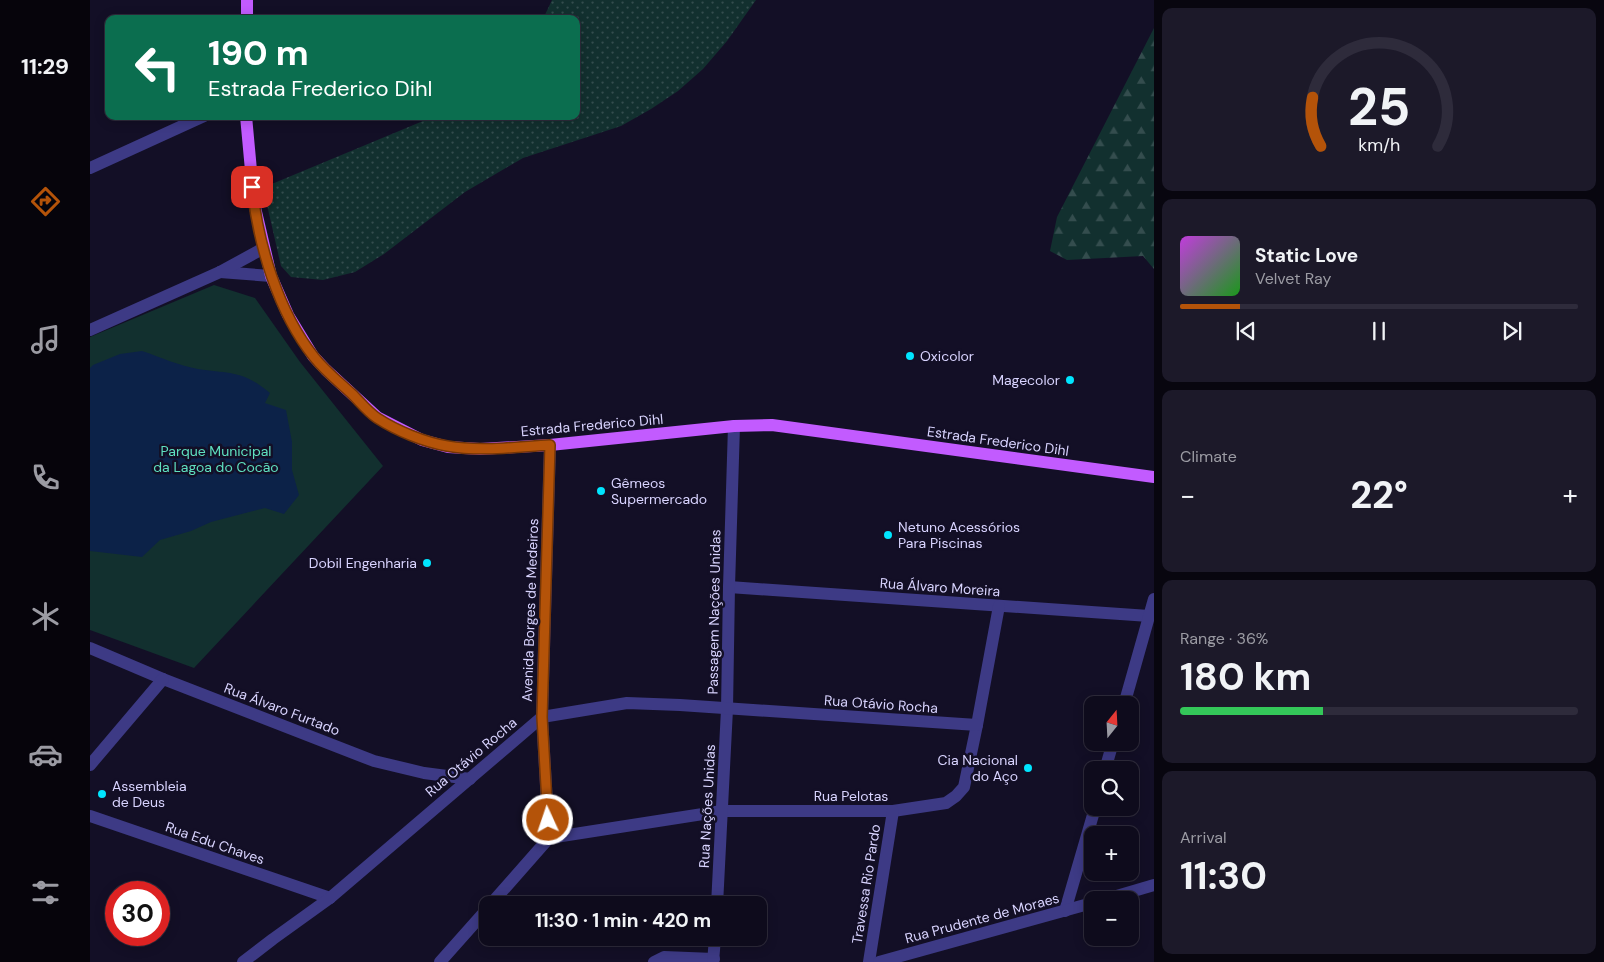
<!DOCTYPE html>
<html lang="en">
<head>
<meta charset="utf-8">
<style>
	body { margin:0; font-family:"DM Sans",sans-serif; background:#1c1929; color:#f1f3f6; height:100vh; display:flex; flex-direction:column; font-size:19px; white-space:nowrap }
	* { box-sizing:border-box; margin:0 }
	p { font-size:16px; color:#9b9ba3 }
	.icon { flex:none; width:28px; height:28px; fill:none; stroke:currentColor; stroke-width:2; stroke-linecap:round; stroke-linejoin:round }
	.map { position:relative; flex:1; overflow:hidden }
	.drawer { display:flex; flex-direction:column; gap:8px; padding:8px; background:#08060f; width:450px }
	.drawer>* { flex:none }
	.top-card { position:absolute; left:15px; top:15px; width:475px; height:105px; border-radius:10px; box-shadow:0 2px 12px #0003,0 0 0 1px #2e2b3b; background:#0b6e4f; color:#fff; overflow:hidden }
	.needle { width:32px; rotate:18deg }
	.buttons { position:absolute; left:994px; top:696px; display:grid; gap:10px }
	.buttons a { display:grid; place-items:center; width:55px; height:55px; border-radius:10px; background:#0e0b1c; box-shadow:0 2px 12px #0003,0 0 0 1px #2e2b3b; font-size:25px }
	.speed { position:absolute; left:15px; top:881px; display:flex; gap:10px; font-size:25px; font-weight:700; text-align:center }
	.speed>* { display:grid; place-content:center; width:65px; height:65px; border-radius:50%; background:#0e0b1c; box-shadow:0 2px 12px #0003,0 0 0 1px #2e2b3b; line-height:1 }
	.speed .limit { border:8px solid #d22; background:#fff; color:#111 }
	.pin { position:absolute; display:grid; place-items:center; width:42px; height:42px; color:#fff; margin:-21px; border-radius:10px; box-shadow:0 2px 8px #0006 }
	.me { position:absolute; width:55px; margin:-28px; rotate:357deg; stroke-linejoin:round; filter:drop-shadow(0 0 4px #0008) }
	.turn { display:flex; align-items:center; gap:18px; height:105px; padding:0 20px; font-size:22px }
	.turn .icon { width:65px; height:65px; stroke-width:2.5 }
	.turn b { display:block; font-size:35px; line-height:42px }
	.big { font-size:38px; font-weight:700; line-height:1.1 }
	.drawer .card { flex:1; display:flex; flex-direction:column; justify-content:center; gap:8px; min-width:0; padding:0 18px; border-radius:10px; background:#1c1929 }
	.drawer .dial { align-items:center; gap:0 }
	.dial svg { height:130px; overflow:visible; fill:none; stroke:#2e2b3b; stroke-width:7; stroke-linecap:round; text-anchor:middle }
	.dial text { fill:#f1f3f6; stroke:none }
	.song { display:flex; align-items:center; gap:15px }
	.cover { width:60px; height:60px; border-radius:8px; background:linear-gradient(135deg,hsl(290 70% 55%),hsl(120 70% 35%)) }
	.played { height:5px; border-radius:2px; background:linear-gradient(90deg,#b45309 15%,#2e2b3b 15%) }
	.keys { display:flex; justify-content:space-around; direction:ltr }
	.heat { display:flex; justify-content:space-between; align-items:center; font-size:28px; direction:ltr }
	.charge { height:8px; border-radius:4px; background:linear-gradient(90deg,#34c759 36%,#2e2b3b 0) }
	.trip { position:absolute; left:389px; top:896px; width:288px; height:50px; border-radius:10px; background:#0e0b1c; box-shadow:0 2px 12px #0003,0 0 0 1px #2e2b3b; font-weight:700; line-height:50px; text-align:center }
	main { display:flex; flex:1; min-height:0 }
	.tab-bar { display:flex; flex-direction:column; width:90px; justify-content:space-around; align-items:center; background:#06040b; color:#9b9ba3 }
	.tab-bar .icon { width:35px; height:35px }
	.tab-bar .active { color:#b45309 }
	.tab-bar b { font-size:22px; color:#f1f3f6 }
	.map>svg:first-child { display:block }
	.grass { fill:url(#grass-dots) }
	.forest { fill:url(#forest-firs) }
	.park { fill:#12302f }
	.water { fill:#0c2248 }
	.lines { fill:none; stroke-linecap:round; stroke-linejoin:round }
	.minor { stroke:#3d3a85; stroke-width:12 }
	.major { stroke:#c25bff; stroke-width:12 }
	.route-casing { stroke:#753606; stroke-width:12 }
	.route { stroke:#b45309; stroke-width:9 }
	.poi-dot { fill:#00e5ff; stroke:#130f26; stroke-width:2 }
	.labels { text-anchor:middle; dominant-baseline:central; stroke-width:5; stroke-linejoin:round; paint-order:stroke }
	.poi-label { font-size:14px; fill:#d9d4ff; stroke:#130f26; text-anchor:start }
	.street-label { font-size:14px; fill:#d9d4ff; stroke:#130f26 }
	.park-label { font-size:14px; fill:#5fe0c0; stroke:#130f26 }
</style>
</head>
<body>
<main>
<nav class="tab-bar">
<b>11:29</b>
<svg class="icon active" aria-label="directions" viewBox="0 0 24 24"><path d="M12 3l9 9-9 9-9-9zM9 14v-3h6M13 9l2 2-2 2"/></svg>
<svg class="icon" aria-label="music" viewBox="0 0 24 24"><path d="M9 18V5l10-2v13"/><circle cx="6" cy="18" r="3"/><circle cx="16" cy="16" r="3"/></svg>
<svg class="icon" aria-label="phone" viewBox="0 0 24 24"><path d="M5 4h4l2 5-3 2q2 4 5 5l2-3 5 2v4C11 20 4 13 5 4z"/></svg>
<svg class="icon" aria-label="climate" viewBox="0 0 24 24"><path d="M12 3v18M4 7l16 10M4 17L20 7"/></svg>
<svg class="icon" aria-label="car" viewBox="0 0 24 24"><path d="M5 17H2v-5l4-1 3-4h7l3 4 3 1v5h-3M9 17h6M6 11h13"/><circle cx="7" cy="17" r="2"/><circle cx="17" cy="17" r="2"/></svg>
<svg class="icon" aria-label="filters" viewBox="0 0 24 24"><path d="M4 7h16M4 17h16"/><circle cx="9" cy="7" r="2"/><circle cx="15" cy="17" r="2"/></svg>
</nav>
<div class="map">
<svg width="1064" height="962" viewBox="0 0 1064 962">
	<defs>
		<pattern id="grass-dots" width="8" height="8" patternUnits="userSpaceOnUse" patternTransform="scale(1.25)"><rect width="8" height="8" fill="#12302f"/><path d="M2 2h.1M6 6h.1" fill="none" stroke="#344d4e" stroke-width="1.8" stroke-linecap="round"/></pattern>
		<pattern id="forest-firs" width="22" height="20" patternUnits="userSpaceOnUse" patternTransform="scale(1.25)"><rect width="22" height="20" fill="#12302f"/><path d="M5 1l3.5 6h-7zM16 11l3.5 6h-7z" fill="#344d4e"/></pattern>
	</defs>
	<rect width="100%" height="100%" fill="#130f26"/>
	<!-- grass -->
	<polygon class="grass" points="462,0 666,0 637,41 613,69 588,91 561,109 531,126 433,158 375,192 294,254 265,272 233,280 201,277 191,266 175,196 177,186 345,116 486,116 486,19 453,19"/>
	<!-- forest -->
	<polygon class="forest" points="1064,28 1064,269 1053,256 977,260 960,251 967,217"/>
	<!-- park -->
	<polygon class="park" points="124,285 165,298 210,362 293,466 104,668 0,630 0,337"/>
	<!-- water -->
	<path class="water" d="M52,351C70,357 90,366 108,369C141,374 152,370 180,393L175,403L196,410L202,442V470L209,495L194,514L175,508L121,522L101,531L70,540L52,557L0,551V368L3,365L30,354Z"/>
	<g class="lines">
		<!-- minor -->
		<g class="minor">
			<polyline points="0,168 114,116"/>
			<polyline points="130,272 181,276"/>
			<polyline points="0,330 130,272 174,248"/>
			<polyline points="639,587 1059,616"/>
			<polyline points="0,648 73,679 284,761 334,773 380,779"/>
			<polyline points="1034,705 1064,599"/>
			<polyline points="0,765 73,679"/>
			<polyline points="1015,770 1023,742"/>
			<polyline points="0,816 240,898"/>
			<polyline points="459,838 632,811 803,811 856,803 866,796 874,787 887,725 909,606"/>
			<polyline points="1013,900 1064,885"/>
			<polyline points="400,905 459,838 452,717 460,445"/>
			<polyline points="627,905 637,709 639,587 644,426"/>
			<polyline points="975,911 1005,808"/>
			<polyline points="153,962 183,939 240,898 452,717 537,703 590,705 887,725"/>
			<polyline points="350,962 398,908"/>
			<polyline points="564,962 574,957 624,959"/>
			<polyline points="623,962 625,938"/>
			<polyline points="779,962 803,811"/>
			<polyline points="789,962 1002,903"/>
		</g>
		<!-- major -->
		<g class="major">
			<polyline points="157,19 157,0"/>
			<polyline points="156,116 164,203 181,276 198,315 223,356 236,370 287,417 332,440 358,447 390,449 460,445 644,426 682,425 1064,477"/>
		</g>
	</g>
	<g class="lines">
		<!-- route casing -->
		<g class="route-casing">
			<path id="route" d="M162,187C168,244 188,312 224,357C235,371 249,382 262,394C270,402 278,412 287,418C307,431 334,442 357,446C391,452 426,447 460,445L452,717L458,820"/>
		</g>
		<!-- route -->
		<use href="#route" class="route"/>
	</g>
	<!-- markers -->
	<g class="poi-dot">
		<circle cx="820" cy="356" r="5"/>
		<circle cx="980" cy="380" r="5"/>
		<circle cx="511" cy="491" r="5"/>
		<circle cx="798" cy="535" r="5"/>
		<circle cx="337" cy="563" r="5"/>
		<circle cx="938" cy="768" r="5"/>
		<circle cx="12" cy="794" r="5"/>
	</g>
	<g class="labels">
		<!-- poi labels -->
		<g class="poi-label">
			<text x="830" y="356">Oxicolor</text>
			<text x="970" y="380" text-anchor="end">Magecolor</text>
			<text x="521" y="483">Gêmeos<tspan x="521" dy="16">Supermercado</tspan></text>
			<text x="808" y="527">Netuno Acessórios<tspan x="808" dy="16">Para Piscinas</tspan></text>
			<text x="327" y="563" text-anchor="end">Dobil Engenharia</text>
			<text x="928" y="760" text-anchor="end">Cia Nacional<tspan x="928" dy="16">do Aço</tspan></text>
			<text x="22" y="786">Assembleia<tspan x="22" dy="16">de Deus</tspan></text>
		</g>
		<!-- street labels -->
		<g class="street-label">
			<text transform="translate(502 425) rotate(-5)">Estrada Frederico Dihl</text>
			<text transform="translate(908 441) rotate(8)">Estrada Frederico Dihl</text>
			<text transform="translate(850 587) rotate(4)">Rua Álvaro Moreira</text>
			<text transform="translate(440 610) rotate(-88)">Avenida Borges de Medeiros</text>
			<text transform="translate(624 612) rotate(-89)">Passagem Nações Unidas</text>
			<text transform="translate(791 704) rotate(4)">Rua Otávio Rocha</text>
			<text transform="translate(192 709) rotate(21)">Rua Álvaro Furtado</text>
			<text transform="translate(381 757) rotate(-40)">Rua Otávio Rocha</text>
			<text x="761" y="796">Rua Pelotas</text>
			<text transform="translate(617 806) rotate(-87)">Rua Nações Unidas</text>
			<text transform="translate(125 843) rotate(19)">Rua Edu Chaves</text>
			<text transform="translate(776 884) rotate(-81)">Travessa Rio Pardo</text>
			<text transform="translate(892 918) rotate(-15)">Rua Prudente de Moraes</text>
		</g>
		<!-- park labels -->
		<g class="park-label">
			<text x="126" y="451">Parque Municipal<tspan x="126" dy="16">da Lagoa do Cocão</tspan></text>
		</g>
	</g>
</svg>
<div class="buttons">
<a><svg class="needle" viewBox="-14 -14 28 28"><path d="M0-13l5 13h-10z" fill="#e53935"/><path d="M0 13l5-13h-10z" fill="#9b9ba3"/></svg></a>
<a><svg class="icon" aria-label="search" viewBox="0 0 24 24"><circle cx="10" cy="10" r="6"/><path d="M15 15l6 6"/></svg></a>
<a>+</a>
<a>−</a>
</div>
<div class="speed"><div class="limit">30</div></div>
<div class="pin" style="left:162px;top:187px;background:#d93025"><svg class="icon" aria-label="arrive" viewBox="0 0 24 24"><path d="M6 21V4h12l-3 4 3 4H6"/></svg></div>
<svg class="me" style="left:458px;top:820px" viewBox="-20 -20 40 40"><circle r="17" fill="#b45309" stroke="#fff" stroke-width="3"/><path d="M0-11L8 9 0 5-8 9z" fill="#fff"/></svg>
<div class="trip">11:30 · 1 min · 420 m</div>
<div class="top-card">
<div class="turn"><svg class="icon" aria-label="left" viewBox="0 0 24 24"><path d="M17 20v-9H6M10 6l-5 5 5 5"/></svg><div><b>190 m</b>Estrada Frederico Dihl</div></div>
</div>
</div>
<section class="drawer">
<div class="card dial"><svg viewBox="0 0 100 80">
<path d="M14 69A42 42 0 1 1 86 69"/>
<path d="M14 69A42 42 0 0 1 9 39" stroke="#b45309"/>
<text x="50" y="56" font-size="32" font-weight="700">25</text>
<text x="50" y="72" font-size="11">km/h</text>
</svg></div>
<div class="card">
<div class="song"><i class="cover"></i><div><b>Static Love</b><p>Velvet Ray</p></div></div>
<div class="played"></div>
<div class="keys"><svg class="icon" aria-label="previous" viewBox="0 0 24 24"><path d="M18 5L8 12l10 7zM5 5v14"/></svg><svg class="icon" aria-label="pause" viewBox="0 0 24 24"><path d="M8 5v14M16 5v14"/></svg><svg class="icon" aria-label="next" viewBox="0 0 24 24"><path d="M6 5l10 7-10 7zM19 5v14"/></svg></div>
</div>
<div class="card"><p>Climate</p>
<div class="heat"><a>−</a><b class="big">22°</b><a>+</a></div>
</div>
<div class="card"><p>Range · 36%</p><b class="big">180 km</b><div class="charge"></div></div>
<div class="card"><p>Arrival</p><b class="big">11:30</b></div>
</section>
</main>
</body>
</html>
